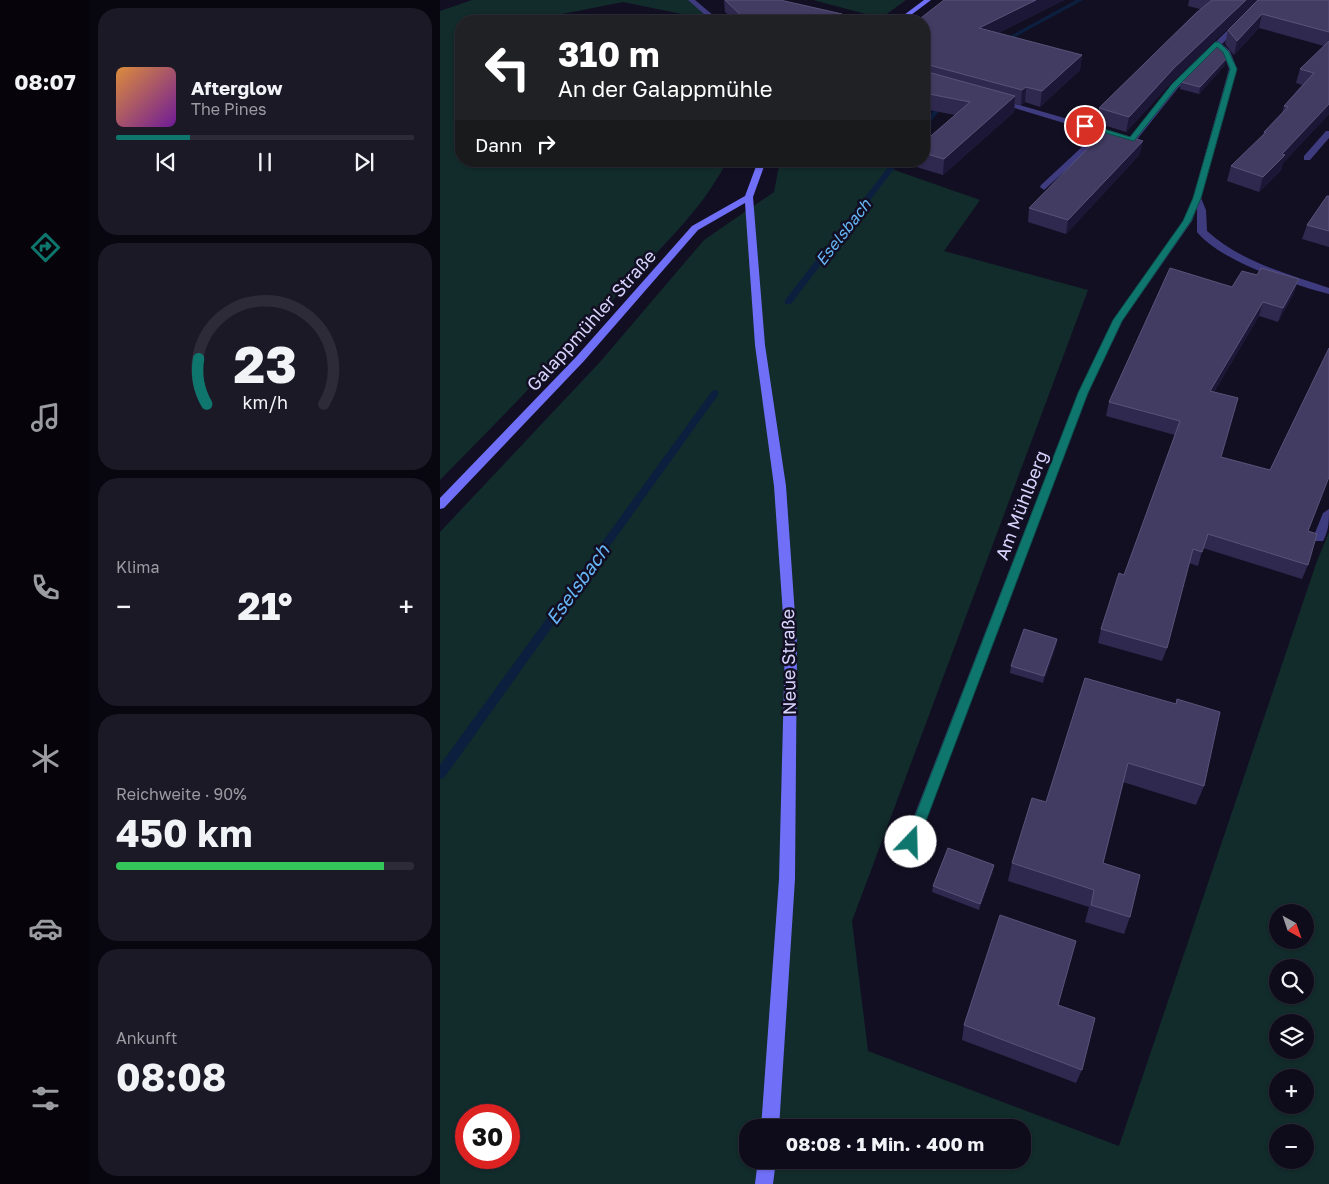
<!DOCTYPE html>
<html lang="de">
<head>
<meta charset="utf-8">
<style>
	body { margin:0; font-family:"Golos Text",sans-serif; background:#1c1927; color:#f1f3f6; height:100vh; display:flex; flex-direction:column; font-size:19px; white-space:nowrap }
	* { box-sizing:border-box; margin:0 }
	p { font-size:16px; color:#9b9ba2 }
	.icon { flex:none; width:28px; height:28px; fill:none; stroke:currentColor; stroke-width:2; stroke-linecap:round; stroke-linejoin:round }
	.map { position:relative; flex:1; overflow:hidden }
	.details { display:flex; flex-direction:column; gap:8px; padding:8px; background:#08060e; width:350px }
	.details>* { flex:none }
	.top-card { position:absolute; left:15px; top:15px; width:475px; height:152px; border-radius:20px; box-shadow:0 1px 4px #0004,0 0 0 1px #2e2b39; background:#202124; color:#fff; overflow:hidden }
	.needle { width:32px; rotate:140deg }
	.buttons { position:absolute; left:829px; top:904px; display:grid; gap:10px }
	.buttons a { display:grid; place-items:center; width:45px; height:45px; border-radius:50%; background:#0e0b1a; box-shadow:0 1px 4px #0004,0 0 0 1px #2e2b39; font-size:25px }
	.speed { position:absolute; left:15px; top:1104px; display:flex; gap:10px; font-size:25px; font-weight:700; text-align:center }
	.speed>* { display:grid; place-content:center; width:65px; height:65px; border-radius:50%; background:#0e0b1a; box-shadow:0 1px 4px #0004,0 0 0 1px #2e2b39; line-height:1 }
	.speed .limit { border:8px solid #d22; background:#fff; color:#111 }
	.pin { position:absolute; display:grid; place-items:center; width:42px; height:42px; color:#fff; margin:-21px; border:2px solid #fff; border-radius:50%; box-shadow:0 1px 5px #0007 }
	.me { position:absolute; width:55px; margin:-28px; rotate:21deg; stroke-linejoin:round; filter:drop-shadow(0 0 4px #0008) }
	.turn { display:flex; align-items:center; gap:18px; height:105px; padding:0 20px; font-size:22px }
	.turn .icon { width:65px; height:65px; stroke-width:2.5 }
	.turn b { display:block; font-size:35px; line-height:42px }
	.then { display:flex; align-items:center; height:48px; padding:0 20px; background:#0003; gap:10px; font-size:19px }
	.big { font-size:38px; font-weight:700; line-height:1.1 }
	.details .tile { flex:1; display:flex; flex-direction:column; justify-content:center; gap:8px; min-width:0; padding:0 18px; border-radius:20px; background:#1c1927 }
	.details .dial { align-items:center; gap:0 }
	.dial svg { height:130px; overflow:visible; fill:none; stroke:#2e2b39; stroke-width:7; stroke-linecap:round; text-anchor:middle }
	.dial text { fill:#f1f3f6; stroke:none }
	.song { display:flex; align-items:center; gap:15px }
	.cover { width:60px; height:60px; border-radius:8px; background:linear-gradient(135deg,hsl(30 70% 55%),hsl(280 70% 35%)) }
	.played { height:5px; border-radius:2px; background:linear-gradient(90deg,#0f766e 25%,#2e2b39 25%) }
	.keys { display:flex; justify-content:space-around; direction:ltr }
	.heat { display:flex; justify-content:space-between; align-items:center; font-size:28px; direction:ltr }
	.charge { height:8px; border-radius:4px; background:linear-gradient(90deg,#34c759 90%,#2e2b39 0) }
	.trip { position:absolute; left:299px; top:1119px; width:292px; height:50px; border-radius:20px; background:#0e0b1a; box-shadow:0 1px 4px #0004,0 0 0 1px #2e2b39; font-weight:700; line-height:50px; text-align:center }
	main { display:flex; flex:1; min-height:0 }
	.tab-bar { display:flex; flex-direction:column; width:90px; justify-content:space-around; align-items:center; background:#06040a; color:#9b9ba2 }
	.tab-bar .icon { width:35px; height:35px }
	.tab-bar .on { color:#0f766e }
	.tab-bar b { font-size:22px; color:#f1f3f6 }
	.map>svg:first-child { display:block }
	.green { fill:#122c2b; fill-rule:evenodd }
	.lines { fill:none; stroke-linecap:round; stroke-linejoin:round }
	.stream { fill:#0c1f3e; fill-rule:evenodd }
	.lane { fill:#3e3c7f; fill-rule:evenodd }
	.street { fill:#3e3c7f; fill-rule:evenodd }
	.secondary { fill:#706ff8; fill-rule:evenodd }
	.wall { fill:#30294f }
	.shaded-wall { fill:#1c1736 }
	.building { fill:#423b62; stroke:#59537a }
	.route { fill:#0f766e; stroke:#0a4d48 }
	.labels { text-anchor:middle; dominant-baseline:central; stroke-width:5; stroke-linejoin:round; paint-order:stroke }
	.far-water-label { font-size:16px; font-style:italic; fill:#66b6f7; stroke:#120f23 }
	.street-label { font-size:18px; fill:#d7d3fd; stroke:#120f23 }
	.water-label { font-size:19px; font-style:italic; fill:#66b6f7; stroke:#120f23 }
</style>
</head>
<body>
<main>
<nav class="tab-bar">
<b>08:07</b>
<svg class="icon on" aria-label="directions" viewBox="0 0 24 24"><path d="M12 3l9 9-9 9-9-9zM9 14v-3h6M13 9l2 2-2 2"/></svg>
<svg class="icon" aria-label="music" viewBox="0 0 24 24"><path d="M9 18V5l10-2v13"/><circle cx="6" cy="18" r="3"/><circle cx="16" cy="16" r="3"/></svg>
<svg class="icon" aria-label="phone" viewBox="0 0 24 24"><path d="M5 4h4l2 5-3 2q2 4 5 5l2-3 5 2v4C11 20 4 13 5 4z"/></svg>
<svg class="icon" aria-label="climate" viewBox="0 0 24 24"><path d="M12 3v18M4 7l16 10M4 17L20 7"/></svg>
<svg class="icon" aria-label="car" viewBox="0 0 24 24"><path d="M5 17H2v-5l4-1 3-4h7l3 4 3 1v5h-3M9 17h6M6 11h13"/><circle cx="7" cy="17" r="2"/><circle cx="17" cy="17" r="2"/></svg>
<svg class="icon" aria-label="filters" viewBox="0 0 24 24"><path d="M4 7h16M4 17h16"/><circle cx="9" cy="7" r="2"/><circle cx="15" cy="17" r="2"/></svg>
</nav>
<section class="details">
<div class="tile">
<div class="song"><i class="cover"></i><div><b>Afterglow</b><p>The Pines</p></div></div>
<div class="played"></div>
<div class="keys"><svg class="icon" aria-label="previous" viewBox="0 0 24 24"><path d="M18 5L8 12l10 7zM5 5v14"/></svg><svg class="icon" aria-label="pause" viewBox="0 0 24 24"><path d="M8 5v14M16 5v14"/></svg><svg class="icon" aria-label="next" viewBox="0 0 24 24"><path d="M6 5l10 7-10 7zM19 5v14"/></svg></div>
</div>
<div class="tile dial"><svg viewBox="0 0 100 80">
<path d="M14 69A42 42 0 1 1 86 69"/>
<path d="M14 69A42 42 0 0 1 9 41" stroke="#0f766e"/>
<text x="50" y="56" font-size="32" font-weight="700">23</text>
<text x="50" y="72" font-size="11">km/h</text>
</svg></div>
<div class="tile"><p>Klima</p>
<div class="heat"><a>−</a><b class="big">21°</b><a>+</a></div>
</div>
<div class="tile"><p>Reichweite · 90%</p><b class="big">450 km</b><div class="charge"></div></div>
<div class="tile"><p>Ankunft</p><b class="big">08:08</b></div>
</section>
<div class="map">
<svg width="889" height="1184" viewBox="0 0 889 1184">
	<rect width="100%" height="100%" fill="#120f23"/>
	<!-- green -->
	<g class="green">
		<path d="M32,0H251L276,21L183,2L112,16L117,21H21V161H287C264,207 226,242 192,279C129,348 65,414 0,480V11Z"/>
		<polygon points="373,0 466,0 441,18"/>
		<path d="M342,161H445L443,166L540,200L504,251L648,290L412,921L428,1051L679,1146L877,561L889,532V1184H0V532L160,362L264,240L334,192L339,166ZM838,912H865V940H838ZM838,968H865V995H838ZM838,1022H865V1050H838ZM838,1078H865V1105H838ZM26,1115H69V1158H26ZM308,1128H582V1160H308ZM838,1132H865V1160H838Z"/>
	</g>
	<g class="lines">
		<!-- stream -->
		<g class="stream">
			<polygon points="636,0 643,0 564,43 559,42"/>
			<polygon points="501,101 506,102 486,128 484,129 484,123"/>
			<polygon points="453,161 460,161 351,304 345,304 345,300"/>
			<polygon points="275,390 278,391 278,395 4,778 0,779 0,765 272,391"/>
		</g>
		<!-- lane -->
		<polygon class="lane" points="248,0 255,0 280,21 272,21"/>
		<!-- street -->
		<g class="street">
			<path d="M819,0H826L782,44L790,51L797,69L761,198L766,210L767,231C801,262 846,273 889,288V294C851,284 782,262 757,232V208L752,221L683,320L648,393L478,842L476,847L471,849L466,847L464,842L638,393L673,320L743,221L753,198L789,69L783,52L778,48L738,88L695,142L665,135L604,190L600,187L601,185L657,133L555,102L562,100L690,137L732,84Z"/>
			<polygon points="886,131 889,131 889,138 870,160 864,160 864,156"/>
			<path d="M889,509C889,521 889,530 883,541H875L873,538L883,513Z"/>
		</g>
		<!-- secondary -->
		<g class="secondary">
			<polygon points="484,0 491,0 463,21 456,21"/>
			<polygon points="318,161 326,161 313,197 325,345 346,486 357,644 355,879 339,1128 321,1128 339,879 345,644 334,486 315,345 305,203 258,230 144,361 4,508 0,509 0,498 136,357 252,226 305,196"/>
			<polygon points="318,1160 336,1160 333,1184 315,1184"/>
		</g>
	</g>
	<!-- wall -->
	<g class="wall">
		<polygon points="284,0 340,0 403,21 295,21 285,12"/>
		<polygon points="504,0 624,0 558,33 642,55 640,70 600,107 585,102 581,105 575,104 574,112 503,175 473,166 474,161 484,161 484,142 515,115 484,109 484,21"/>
		<polygon points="749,0 817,0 731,83 686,132 657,123 659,108 760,9 748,6"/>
		<polygon points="818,0 889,0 889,114 843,163 841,170 819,192 787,181 791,166 823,136 824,132 842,113 844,106 862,85 856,83 860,69 884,46 819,28 794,55 785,44 788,30"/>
		<polygon points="785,65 759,94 740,89 741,82"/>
		<polygon points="700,154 626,234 588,222 589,208"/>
		<polygon points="889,196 889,247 862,239 867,225"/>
		<polygon points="817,275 854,293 838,322 819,316 774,392 781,457 868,531 868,565 862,579 763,548 758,566 749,563 727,648 722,661 658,643 661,629 684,575 735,435 666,416 669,402 792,287"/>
		<polygon points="617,639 616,646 603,683 570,673 571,666"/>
		<polygon points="737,699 764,786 756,805 683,782 663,863 690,917 684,934 645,922 649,907 568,881 572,863 606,802 736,704"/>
		<polygon points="553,871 539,910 492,892 493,886"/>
		<polygon points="618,1005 642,1070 636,1083 522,1040 524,1025"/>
	</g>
	<!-- shaded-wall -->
	<g class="shaded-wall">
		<polygon points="596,0 624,0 538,43 539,28"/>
		<polygon points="806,0 817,0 731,83 686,132 689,117 734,68"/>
		<polygon points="402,14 403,21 394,21"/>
		<polygon points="822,14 819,28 794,55 797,41"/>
		<polygon points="642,55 640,70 600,107 602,91"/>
		<polygon points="787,58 785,65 759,94 760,87"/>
		<polygon points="586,87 585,102 581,105 582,90"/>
		<polygon points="575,96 574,112 503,175 504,159"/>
		<polygon points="889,104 889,114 843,163 841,170 819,192 823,177 842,154"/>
		<polygon points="703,141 700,154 626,234 628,220"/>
		<polygon points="859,279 854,293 838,322 843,308"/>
		<polygon points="823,302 819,316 766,405 770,391"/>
		<polygon points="617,639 616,646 603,683 604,676"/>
		<polygon points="554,865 553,871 539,910 540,904"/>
	</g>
	<!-- building -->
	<g class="building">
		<polygon points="285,0 340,0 402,14 394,21 307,21"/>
		<polygon points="504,0 596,0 539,28 642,55 602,91 586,87 582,90 485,64 484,65 484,21 477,21"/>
		<polygon points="772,0 806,0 734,68 689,117 659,108 755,14"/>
		<polygon points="818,0 889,0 889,32 822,14 797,41 788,30"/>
		<polygon points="889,41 889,104 842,154 845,155 823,177 791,166 826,132 824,132 848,107 844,106 874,73 860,69"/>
		<polygon points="780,44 787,58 760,87 741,82"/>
		<polygon points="484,71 575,96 504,159 484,153 484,142 530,102 484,93"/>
		<polygon points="666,130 703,141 628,220 589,208"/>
		<polygon points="887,196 889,196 889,231 867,225"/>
		<polygon points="730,268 792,287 802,271 817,275 821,268 859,279 843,308 823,302 770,391 798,398 781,457 830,470 889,348 889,477 868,531 877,534 868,565 768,534 762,552 753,549 727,648 661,629 679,573 684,575 740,421 669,402"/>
		<polygon points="584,629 617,639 604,676 571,666"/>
		<polygon points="645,678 736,704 737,699 780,712 764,786 688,763 663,863 700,875 690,917 651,905 654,890 572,863 592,798 606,802"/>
		<polygon points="508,848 554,865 540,904 493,886"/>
		<polygon points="560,915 636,941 618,1005 655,1018 642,1070 524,1025"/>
	</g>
	<!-- route -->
	<polygon class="route" points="775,42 779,42 789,52 797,69 761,198 751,221 682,321 648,393 478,842 476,846 471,848 467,846 465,842 638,393 673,320 743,221 753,198 790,69 783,52 777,47 737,87 694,141 641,126 645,123 690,137 732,84"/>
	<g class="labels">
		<!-- far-water labels -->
		<g class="far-water-label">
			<text transform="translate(403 232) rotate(-52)">Eselsbach</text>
		</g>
		<!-- street labels -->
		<g class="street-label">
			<text transform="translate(151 320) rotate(-48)">Galappmühler Straße</text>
			<text transform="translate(581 505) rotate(-69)">Am Mühlberg</text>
			<text transform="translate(348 662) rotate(-91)">Neue Straße</text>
		</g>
		<!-- water labels -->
		<g class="water-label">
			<text transform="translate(137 584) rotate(-54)">Eselsbach</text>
		</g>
	</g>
</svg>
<div class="buttons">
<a><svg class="needle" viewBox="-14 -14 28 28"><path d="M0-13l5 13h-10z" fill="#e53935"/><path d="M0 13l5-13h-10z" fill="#9b9ba2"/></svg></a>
<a><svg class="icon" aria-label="search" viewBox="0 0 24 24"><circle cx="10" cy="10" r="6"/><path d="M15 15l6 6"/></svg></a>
<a><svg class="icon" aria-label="layers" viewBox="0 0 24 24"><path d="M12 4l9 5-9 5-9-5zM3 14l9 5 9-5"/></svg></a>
<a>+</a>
<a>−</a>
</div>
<div class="speed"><div class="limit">30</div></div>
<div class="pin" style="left:645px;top:126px;background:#d93025"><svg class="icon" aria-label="arrive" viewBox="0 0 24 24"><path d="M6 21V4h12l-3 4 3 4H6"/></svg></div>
<svg class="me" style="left:471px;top:842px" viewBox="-20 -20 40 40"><circle r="19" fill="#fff"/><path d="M0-13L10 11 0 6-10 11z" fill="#0f766e"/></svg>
<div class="trip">08:08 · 1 Min. · 400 m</div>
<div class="top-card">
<div class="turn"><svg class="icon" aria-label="left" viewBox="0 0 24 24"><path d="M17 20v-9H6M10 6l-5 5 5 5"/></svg><div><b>310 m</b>An der Galappmühle</div></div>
<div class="then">Dann<svg class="icon" aria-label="right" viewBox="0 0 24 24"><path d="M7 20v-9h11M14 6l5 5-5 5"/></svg></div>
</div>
</div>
</main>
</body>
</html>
